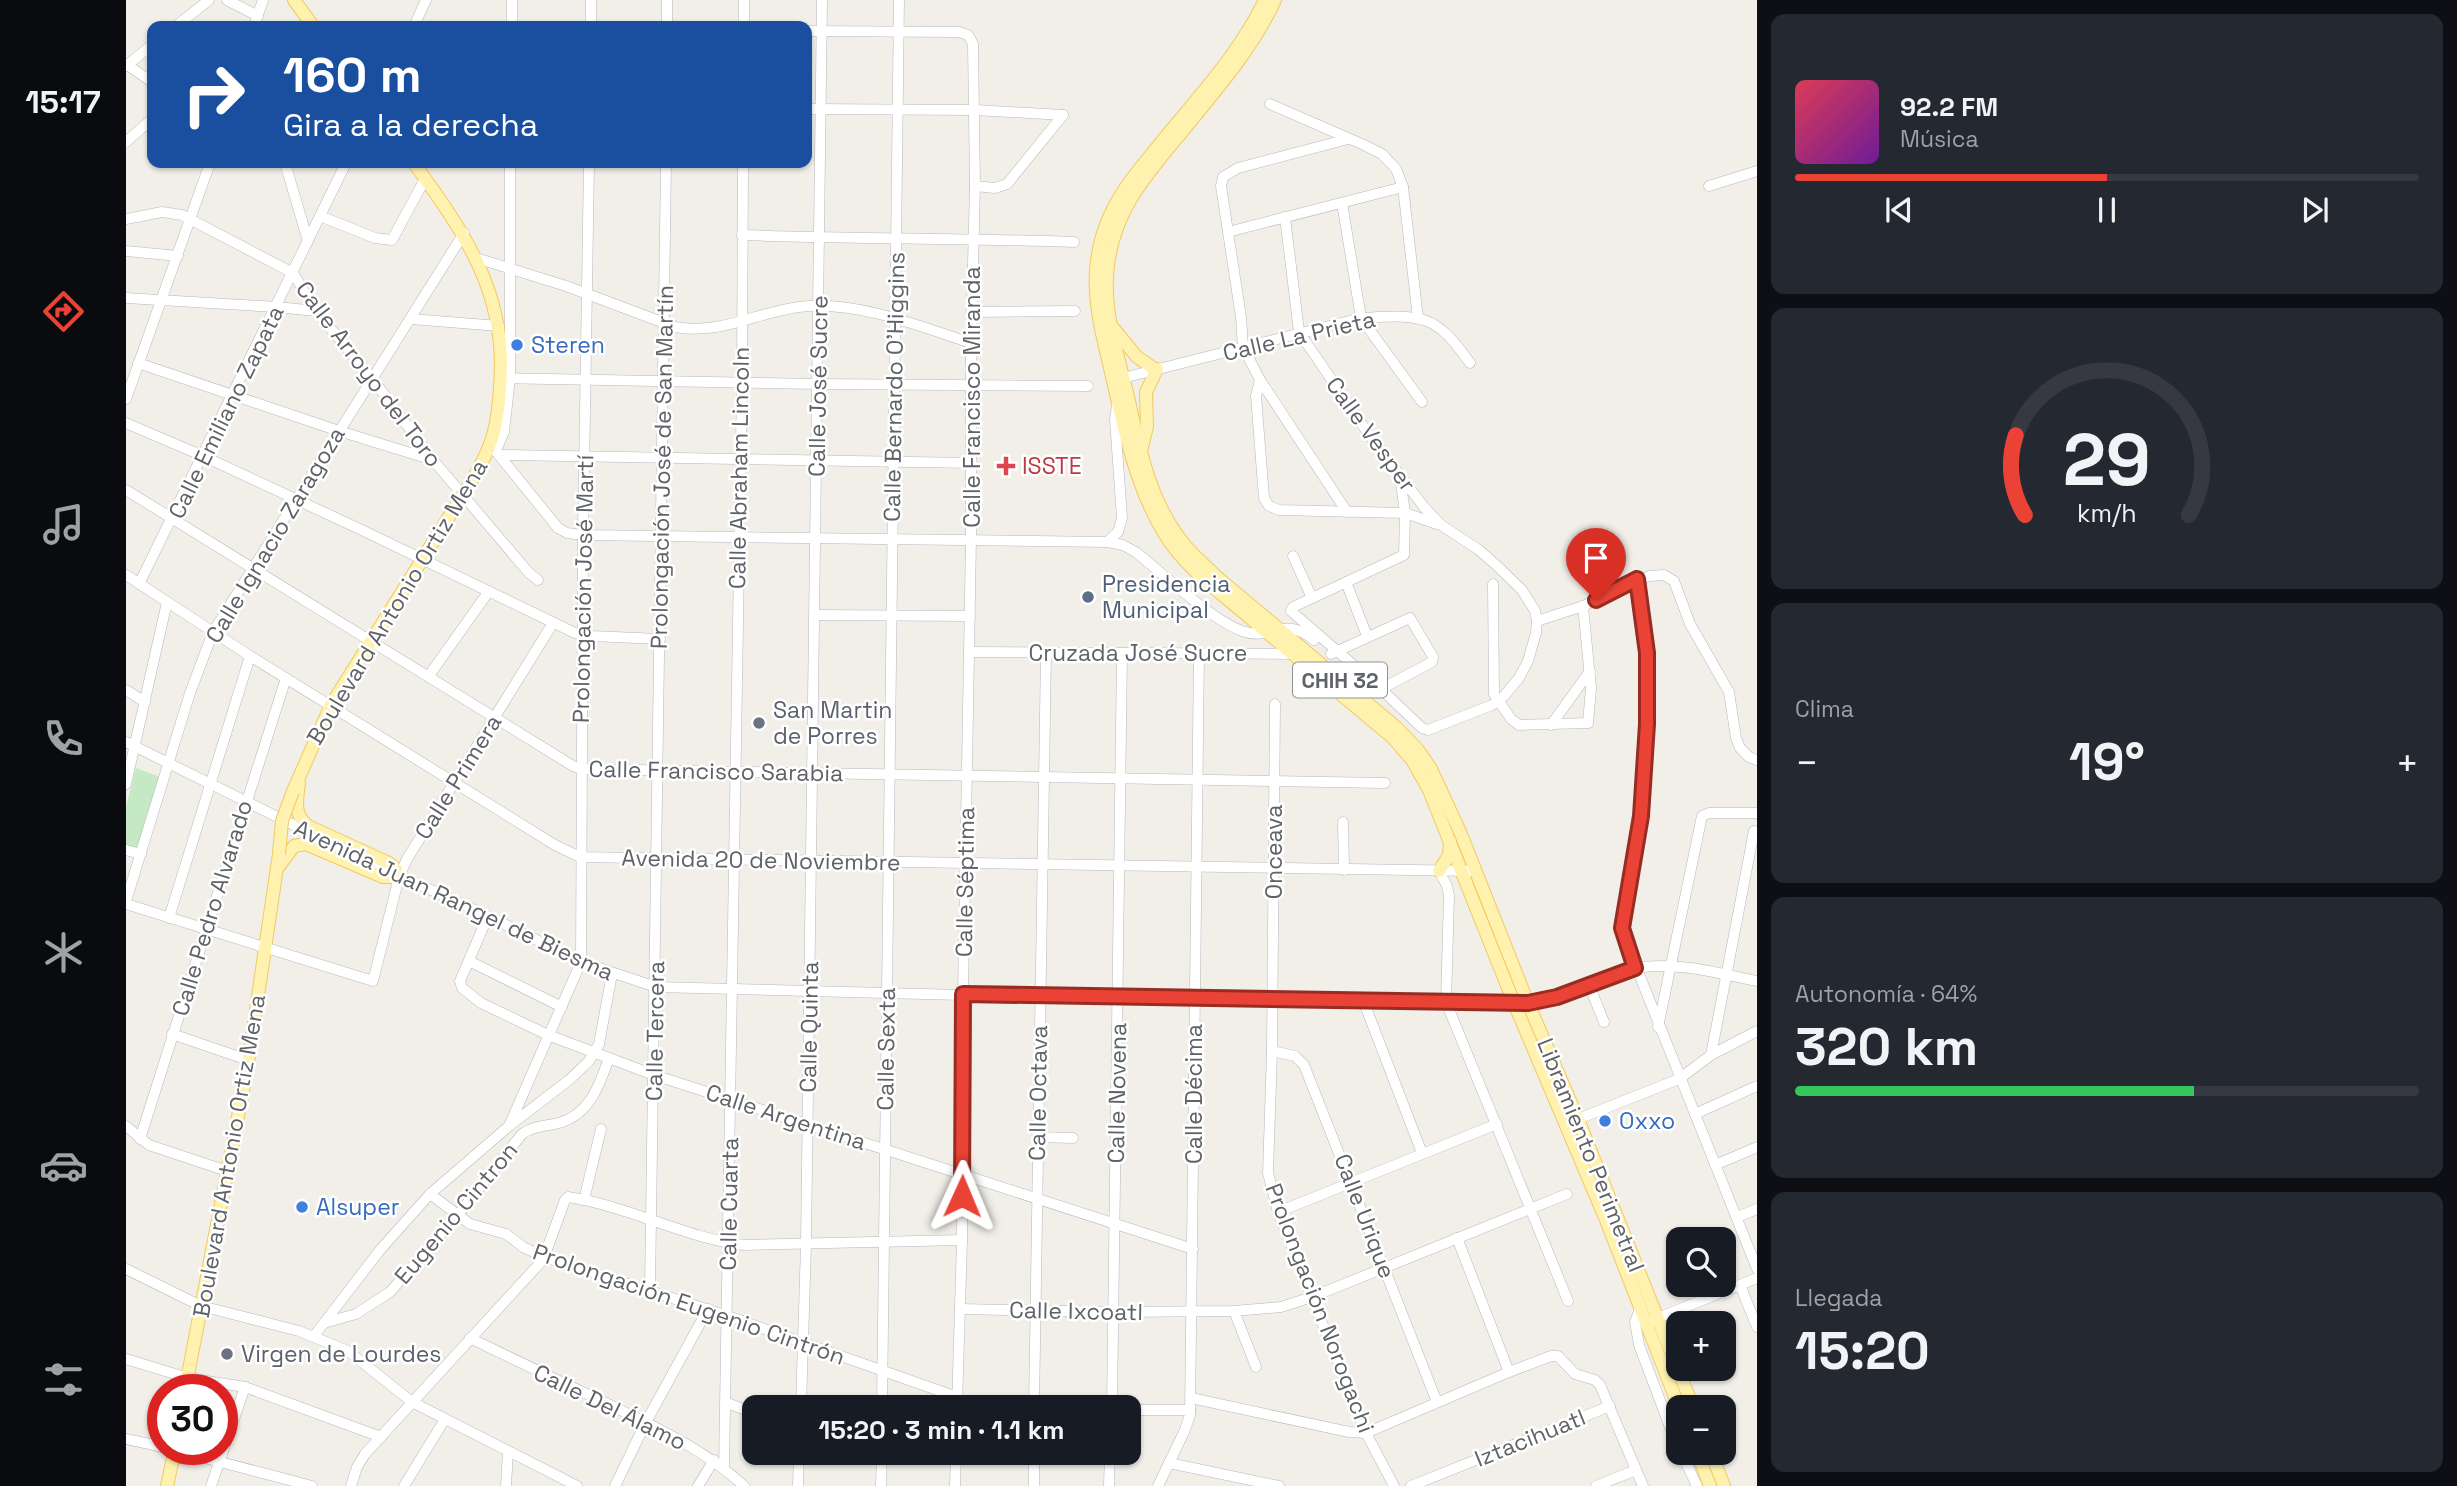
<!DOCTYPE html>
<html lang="es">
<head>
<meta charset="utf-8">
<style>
	body { margin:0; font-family:"Space Grotesk",sans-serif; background:#242831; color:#f1f3f6; height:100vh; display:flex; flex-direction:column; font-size:26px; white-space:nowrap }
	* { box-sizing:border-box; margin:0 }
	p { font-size:23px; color:#9ea1a6 }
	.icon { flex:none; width:38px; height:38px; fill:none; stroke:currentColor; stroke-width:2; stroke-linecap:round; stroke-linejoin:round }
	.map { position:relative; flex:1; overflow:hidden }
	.side { display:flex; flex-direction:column; gap:14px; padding:14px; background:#0d0f14; width:700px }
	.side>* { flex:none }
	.top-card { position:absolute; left:21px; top:21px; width:665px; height:147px; border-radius:14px; box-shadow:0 2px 5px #0004; background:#1a4fa0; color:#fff; overflow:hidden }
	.controls { position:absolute; left:1540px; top:1227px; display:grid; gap:14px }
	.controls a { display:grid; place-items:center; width:70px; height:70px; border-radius:14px; background:#171b24; box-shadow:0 2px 5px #0004; font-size:35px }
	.speed { position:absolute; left:21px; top:1374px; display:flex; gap:14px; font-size:35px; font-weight:700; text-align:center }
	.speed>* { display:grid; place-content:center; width:91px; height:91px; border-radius:50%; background:#171b24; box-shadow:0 2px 5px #0004; line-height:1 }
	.speed .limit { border:10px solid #d22; background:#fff; color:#111 }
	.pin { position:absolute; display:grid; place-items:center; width:60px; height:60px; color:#fff; margin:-72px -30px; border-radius:50% 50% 50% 0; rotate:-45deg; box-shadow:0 0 7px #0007 }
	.pin .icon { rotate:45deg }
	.me { position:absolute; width:77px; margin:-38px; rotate:1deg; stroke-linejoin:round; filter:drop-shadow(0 0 5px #0008) }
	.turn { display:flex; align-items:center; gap:24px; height:147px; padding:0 21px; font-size:32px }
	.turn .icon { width:91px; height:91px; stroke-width:2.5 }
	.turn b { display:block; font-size:49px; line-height:60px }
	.big { font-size:52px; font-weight:600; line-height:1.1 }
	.side .widget { flex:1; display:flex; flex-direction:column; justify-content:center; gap:10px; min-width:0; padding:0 24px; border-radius:14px; background:#242831 }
	.side .dial { align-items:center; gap:0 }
	.dial svg { height:182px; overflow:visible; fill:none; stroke:#363941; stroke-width:7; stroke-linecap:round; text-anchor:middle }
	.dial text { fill:#f1f3f6; stroke:none }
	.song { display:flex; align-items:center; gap:21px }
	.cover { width:84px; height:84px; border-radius:10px; background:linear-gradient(135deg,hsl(350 70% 55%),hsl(280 70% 35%)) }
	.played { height:7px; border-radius:4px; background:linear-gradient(90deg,#ea4335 50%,#363941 50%) }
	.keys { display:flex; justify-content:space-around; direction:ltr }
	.heat { display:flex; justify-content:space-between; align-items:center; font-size:38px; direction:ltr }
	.charge { height:10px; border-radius:5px; background:linear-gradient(90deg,#34c759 64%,#363941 0) }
	.trip { position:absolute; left:616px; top:1395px; width:399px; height:70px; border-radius:14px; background:#171b24; box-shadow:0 2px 5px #0004; font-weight:600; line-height:70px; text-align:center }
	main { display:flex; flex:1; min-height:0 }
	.tab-bar { display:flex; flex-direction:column; width:126px; justify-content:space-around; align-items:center; background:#090b0e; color:#9ea1a6 }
	.tab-bar .icon { width:49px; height:49px }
	.tab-bar .on { color:#ea4335 }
	.tab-bar b { font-size:32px; color:#f1f3f6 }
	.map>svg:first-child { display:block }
	.green { fill:#c5e8c5 }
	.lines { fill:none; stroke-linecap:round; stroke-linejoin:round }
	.minor-casing { stroke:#b5b8bc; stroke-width:11 }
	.major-casing { stroke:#f2c960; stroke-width:14 }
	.minor { stroke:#fff; stroke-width:10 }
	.major { stroke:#fff2af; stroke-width:12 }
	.major-bridge-casing { stroke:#f2c960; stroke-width:14; stroke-linecap:butt }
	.major-bridge { stroke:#fff2af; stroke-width:12 }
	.route-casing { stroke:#982c22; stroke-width:18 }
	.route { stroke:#ea4335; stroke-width:12 }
	.shop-dot { fill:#3f7fe0; stroke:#fff; stroke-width:2.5 }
	.health-dot { fill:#e0444e; stroke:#fff; stroke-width:2.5 }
	.service-dot { fill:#5c6f8a; stroke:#fff; stroke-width:2.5 }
	.worship-dot { fill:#6b7280; stroke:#fff; stroke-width:2.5 }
	.labels { text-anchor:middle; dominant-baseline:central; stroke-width:5; stroke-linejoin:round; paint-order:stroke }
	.shield { fill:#fff; stroke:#8f9295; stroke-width:2 }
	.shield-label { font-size:21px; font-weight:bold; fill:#5f6368 }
	.street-label { font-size:23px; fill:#5f6368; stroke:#fff }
	.shop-label { font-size:23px; fill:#366cbe; stroke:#fff; text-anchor:start }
	.health-label { font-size:23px; fill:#be3a42; stroke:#fff; text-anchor:start }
	.service-label { font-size:23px; fill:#4e5e75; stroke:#fff; text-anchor:start }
	.worship-label { font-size:23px; fill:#5b616d; stroke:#fff; text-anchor:start }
</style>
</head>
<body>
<main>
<nav class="tab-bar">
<b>15:17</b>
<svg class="icon on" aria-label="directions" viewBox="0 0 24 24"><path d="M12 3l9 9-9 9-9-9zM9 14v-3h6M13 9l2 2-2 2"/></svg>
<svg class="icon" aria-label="music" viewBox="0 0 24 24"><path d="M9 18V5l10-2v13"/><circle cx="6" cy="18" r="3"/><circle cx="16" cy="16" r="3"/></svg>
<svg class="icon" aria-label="phone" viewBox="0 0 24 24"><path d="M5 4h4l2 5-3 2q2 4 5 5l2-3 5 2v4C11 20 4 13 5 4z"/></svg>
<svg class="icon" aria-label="climate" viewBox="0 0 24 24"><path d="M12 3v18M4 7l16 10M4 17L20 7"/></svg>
<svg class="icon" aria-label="car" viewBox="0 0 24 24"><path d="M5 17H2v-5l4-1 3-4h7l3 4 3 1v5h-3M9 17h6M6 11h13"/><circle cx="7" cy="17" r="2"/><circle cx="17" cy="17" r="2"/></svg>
<svg class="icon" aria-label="filters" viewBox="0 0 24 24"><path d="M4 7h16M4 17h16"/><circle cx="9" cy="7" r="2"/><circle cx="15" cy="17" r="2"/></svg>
</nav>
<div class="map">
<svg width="1631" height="1486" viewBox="0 0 1631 1486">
	<rect width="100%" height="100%" fill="#f1efe8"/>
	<!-- green -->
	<polygon class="green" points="10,768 34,777 12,849 0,846 0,807"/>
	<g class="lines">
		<!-- minor casing -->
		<g class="minor-casing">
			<g id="minor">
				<polyline points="101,0 132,16"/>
				<polyline points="465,0 465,26"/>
				<polyline points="50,26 83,0"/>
				<polyline points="128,26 137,0"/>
				<polyline points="288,26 300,0"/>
				<polyline points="386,26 386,0"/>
				<polyline points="541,26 541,0"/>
				<polyline points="618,26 618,0"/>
				<polyline points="681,31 833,32 842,35 847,44 849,186 845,343 845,539 837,994 836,1240 831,1407"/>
				<polyline points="0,64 26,82"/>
				<polyline points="0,66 26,45"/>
				<polyline points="1144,104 1238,145 1256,154 1270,169 1277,187 1292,318"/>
				<polyline points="681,109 849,110 937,115"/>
				<polyline points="1222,139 1112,168 1097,177 1095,186 1115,317 1117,347 1134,380 1130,396 1138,498 1143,506 1153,510 1279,513 1311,524"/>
				<polyline points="0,142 26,119"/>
				<polyline points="159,163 182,241"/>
				<polyline points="849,186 869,188 881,184 937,115"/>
				<polyline points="1583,186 1631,171"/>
				<polyline points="1216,203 1235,318 1296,402"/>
				<polyline points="194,216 249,238 266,240 299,179"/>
				<polyline points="1159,217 1173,332 1244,436 1298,507 1315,525 1353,550 1369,564 1396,590 1409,611 1411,621 1410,633 1402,661 1393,678 1378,696 1366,705 1302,730 1296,728 1255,689 1165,611 1167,607 1278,555 1279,513 1274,477"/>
				<polyline points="0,219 36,212 56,215 167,273 190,311 246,378 307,460 403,573 412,580"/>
				<polyline points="1102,232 1277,187"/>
				<path d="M616,235C727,239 837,238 948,242"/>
				<polyline points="0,251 52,256"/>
				<path d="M350,258L440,286L549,327C596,336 636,309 682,306C737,303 793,326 845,343"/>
				<polyline points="0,298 151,307 190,311"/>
				<polyline points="845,312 949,311"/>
				<polyline points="285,319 373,326"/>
				<polyline points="12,363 213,431 307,460"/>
				<polyline points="375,378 692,384 962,386"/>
				<path d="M993,379L1235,318C1295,315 1308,312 1344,363"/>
				<polyline points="1134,380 1221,512"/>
				<polyline points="0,399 84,163"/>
				<polyline points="0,423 77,456 240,532 449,633 465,636 534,639"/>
				<path d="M364,444L432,528L441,533L457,535L981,542L997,545L1011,553C1038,575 1086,620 1116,631C1147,642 1156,614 1188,640"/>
				<polyline points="370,450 378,432 384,378 384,163"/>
				<polyline points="375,455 846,463"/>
				<polyline points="0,490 447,766 455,769 1259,783"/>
				<polyline points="981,542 992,532 996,518 989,420 991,405"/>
				<polyline points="1167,556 1186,598"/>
				<polyline points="0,575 124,656 429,845 454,857 1349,871"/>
				<path d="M1511,579C1515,604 1520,629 1521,654C1526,745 1512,834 1496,923L1497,934L1631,1269"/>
				<polyline points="1220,582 1241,636"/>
				<polyline points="13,584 220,163"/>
				<polyline points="1367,584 1368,694 1385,719 1393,725 1462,723 1465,688 1457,606"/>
				<polyline points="689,615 844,616"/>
				<polyline points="1411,621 1457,606 1523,576 1538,575 1548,581 1564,624 1603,692 1610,738 1614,748 1623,757 1631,760"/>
				<polyline points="843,652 1168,654"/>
				<polyline points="1205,654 1284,618 1307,657 1306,662 1255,689"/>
				<polyline points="1224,670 1236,686 1241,702"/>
				<polyline points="302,677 363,591"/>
				<polyline points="0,690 19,702"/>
				<polyline points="1149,704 1146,1051 1142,1173 1152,1212 1240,1433 1268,1486"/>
				<polyline points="1425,725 1464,671"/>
				<path d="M0,742L218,850L362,916L455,962L530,987L913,997L1388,1003L1418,1001L1509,968C1550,961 1591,973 1631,981"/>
				<polyline points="0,784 41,602"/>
				<polyline points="1217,822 1218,870"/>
				<polyline points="0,850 15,854"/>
				<polyline points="1313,871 1321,886 1323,896 1320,1002 1442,1301"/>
				<polyline points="0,901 64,693 87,632 338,233"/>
				<polyline points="0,904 247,981 273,877 281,859 427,623"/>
				<polyline points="362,916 334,981 336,988 355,1003 422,1035 528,1075 1067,1249"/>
				<polyline points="43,918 124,656"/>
				<polyline points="343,961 436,1007"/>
				<polyline points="1463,985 1478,1022"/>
				<polyline points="1237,1000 1296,1153"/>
				<polyline points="1532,1027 1576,816 1583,813 1631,813"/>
				<polyline points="46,1034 122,1060"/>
				<polyline points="1146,1051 1169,1056 1178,1065 1311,1402"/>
				<polyline points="1585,1055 1628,831"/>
				<polyline points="1569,1114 1631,1086"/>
				<polyline points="1447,1121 1553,1079 1585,1055 1631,1031"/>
				<polyline points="0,1126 23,1145 101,1171"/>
				<polyline points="383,1126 455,962 457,535 463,163"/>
				<polyline points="912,1137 947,1138"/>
				<polyline points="14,1139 160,678"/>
				<polyline points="1589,1165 1631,1147"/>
				<polyline points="304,1194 344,1224 380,1234 397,1247 418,1257 602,1316 831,1397"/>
				<polyline points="458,1200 475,1129"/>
				<polyline points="1152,1212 1371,1124"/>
				<polyline points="1611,1217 1631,1209"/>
				<polyline points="1331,1238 1383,1372"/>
				<polyline points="0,1269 75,1306 173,1331 222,1351 286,1402 451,1486"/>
				<polyline points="1614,1285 1631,1327"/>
				<polyline points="524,1290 540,163"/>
				<polyline points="834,1309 988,1312 1108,1311 1155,1307 1186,1297 1441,1194"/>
				<polyline points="1514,1309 1509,1322 1513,1345 1552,1448"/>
				<polyline points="1108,1311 1130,1367"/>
				<polyline points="1527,1320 1631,1278"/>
				<path d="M198,1323L230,1314L264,1292L331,1216L396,1134C407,1126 420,1126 433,1123C464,1114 473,1086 483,1058"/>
				<polyline points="188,1336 254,1250 304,1194 383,1126 443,1080 463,1061 473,1044 486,974"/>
				<path d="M344,1338C389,1360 435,1382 480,1403C529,1427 578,1449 618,1486"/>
				<polyline points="0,1359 62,1378 119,1387 255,1437"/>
				<polyline points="1065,1398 1223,1432 1240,1433 1383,1372 1425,1356 1432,1356 1449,1374 1469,1380 1474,1385 1517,1486"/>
				<polyline points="601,1403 628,1413"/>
				<polyline points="675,1407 680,1245 696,0"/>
				<polyline points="756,1407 773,0"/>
				<polyline points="908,1407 920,653"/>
				<polyline points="986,1407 996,653"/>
				<polyline points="1003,1410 1064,1410"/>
				<polyline points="0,1439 37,1447"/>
				<polyline points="45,1449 186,1486"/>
				<polyline points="1555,1452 1571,1486"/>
				<polyline points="1043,1463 1153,1486"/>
				<polyline points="598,1468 616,382 617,163"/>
				<polyline points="85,1486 119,1387"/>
				<path d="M225,1486L231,1467L239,1454L414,1263L421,1249L439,1200L442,1197C503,1206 558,1238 618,1245L836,1240"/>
				<polyline points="278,1486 319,1419"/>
				<polyline points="380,1486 382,1451"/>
				<polyline points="489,1486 520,1422 582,1309"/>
				<polyline points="572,1486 588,1460"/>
				<polyline points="672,1486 673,1452"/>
				<polyline points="755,1486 756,1452"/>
				<polyline points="829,1486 830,1452"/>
				<polyline points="908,1486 908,1452"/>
				<polyline points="983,1486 984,1452"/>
				<polyline points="1032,1486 1058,1432 1064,1415 1073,653"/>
				<polyline points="1285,1486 1484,1406"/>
				<polyline points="1470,1486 1510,1470"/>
			</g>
		</g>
		<!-- major casing -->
		<g class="major-casing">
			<g id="major">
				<polyline points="168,0 187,26"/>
				<path d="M1139,0C1113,54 1071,98 1033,145C1017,165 999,185 987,209C959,264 970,310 984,368C997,423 1008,484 1038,533C1059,568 1094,592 1124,618C1171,658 1218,697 1266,737L1286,760L1303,790L1388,1003L1480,1220L1553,1407"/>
				<path d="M1149,0C1126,50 1089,91 1055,133C1020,175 989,209 982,265C976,311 993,357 1003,401C1014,449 1023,498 1054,539C1064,553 1078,564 1091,577L1270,727L1292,750L1305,769L1335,834L1402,1003L1452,1119L1567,1407"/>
				<path d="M288,163C339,234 382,294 374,386C373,405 371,426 364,444C359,459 350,473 342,487"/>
				<polyline points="988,329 1011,357 1030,370"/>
				<polyline points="1015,451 1021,427 1020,392 1031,369"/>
				<polyline points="167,791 205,705 331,504"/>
				<path d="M153,866L168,846L180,844L257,877H273L270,869L263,863L182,826C167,814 171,801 173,783"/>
				<polyline points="1313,871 1323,855 1324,841"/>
				<polyline points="59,1390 121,1070 153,854"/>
				<polyline points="1571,1452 1584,1486"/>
				<polyline points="1585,1452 1598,1486"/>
				<polyline points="41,1486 49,1449"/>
			</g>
		</g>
		<!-- minor -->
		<use href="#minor" class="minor"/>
		<!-- major -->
		<use href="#major" class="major"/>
		<!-- major-bridge casing -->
		<g class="major-bridge-casing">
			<g id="major-bridge">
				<polyline points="331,504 342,487"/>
				<polyline points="153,854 156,821 167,791"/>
			</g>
		</g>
		<!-- major-bridge -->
		<use href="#major-bridge" class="major-bridge"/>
	</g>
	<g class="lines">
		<!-- route casing -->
		<g class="route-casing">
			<polyline id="route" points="836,1196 837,994 1402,1003 1431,997 1509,968 1496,928 1515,816 1521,724 1521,653 1511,579 1470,600"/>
		</g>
		<!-- route -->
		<use href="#route" class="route"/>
	</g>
	<!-- markers -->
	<g class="shop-dot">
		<circle cx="391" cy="345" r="7"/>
		<circle cx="1479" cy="1121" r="7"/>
		<circle cx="176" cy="1207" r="7"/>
	</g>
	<path class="health-dot" d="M876.5 455.5h7v7h7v7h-7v7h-7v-7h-7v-7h7z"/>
	<circle class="service-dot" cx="962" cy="597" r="7"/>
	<g class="worship-dot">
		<circle cx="633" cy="723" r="7"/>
		<circle cx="101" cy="1354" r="7"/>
	</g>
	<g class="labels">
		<!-- shield labels -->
		<rect class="shield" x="1167" y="662.5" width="94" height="35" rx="5"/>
		<g class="shield-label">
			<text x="1214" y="680">CHIH 32</text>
		</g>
		<!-- street labels -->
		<g class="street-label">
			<text transform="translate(1173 336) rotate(-13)">Calle La Prieta</text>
			<text transform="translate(243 374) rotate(53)">Calle Arroyo del Toro</text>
			<text transform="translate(692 386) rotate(-89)">Calle José Sucre</text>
			<text transform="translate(768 387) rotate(-89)">Calle Bernardo O'Higgins</text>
			<text transform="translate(846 397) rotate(-90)">Calle Francisco Miranda</text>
			<text transform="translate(100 412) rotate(-64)">Calle Emiliano Zapata</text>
			<text transform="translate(1245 434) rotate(54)">Calle Vesper</text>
			<text transform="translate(536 467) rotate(-89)">Prolongación José de San Martín</text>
			<text transform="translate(613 468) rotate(-89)">Calle Abraham Lincoln</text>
			<text transform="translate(149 535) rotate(-59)">Calle Ignacio Zaragoza</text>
			<text transform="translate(457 589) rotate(-89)">Prolongación José Martí</text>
			<text transform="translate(271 602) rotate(-59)">Boulevard Antonio Ortiz Mena</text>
			<text x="1012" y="653">Cruzada José Sucre</text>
			<text transform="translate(590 771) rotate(1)">Calle Francisco Sarabia</text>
			<text transform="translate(332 777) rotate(-58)">Calle Primera</text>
			<text transform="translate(1148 852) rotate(-90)">Onceava</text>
			<text transform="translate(635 860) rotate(1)">Avenida 20 de Noviembre</text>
			<text transform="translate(839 882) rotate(-89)">Calle Séptima</text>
			<text transform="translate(328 900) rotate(25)">Avenida Juan Rangel de Biesma</text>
			<text transform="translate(86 908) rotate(-73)">Calle Pedro Alvarado</text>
			<text transform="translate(683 1027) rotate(-89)">Calle Quinta</text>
			<text transform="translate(529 1031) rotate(-89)">Calle Tercera</text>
			<text transform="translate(760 1049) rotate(-89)">Calle Sexta</text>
			<text transform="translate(912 1093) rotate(-89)">Calle Octava</text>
			<text transform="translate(991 1093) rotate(-89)">Calle Novena</text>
			<text transform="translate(1068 1094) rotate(-90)">Calle Décima</text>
			<text transform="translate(660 1117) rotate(18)">Calle Argentina</text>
			<text transform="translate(1465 1155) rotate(68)">Libramiento Perimetral</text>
			<text transform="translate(103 1156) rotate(-80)">Boulevard Antonio Ortiz Mena</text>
			<text transform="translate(603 1204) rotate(-89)">Calle Cuarta</text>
			<text transform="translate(330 1213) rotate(-50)">Eugenio Cintron</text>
			<text transform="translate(1239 1216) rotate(69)">Calle Urique</text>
			<text transform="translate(563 1304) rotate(19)">Prolongación Eugenio Cintrón</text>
			<text transform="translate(1194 1308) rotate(69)">Prolongación Norogachi</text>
			<text transform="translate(950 1311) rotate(1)">Calle Ixcoatl</text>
			<text transform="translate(484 1407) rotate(26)">Calle Del Álamo</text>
			<text transform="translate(1404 1438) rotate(-22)">Iztacihuatl</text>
		</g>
		<!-- shop labels -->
		<g class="shop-label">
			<text x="405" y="345">Steren</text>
			<text x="1493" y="1121">Oxxo</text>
			<text x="190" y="1207">Alsuper</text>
		</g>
		<!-- health labels -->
		<g class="health-label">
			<text x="896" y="466">ISSTE</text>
		</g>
		<!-- service labels -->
		<g class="service-label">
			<text x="976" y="584">Presidencia<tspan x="976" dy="26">Municipal</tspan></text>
		</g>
		<!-- worship labels -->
		<g class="worship-label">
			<text x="647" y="710">San Martin<tspan x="647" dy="26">de Porres</tspan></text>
			<text x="115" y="1354">Virgen de Lourdes</text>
		</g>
	</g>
</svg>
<div class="controls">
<a><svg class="icon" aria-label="search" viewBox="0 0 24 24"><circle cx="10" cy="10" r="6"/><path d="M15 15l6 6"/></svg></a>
<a>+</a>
<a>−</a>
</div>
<div class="speed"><div class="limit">30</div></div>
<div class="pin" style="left:1470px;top:600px;background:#d93025"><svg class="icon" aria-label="arrive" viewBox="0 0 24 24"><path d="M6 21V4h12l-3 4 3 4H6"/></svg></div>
<svg class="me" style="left:836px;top:1196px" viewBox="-20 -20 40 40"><path d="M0-17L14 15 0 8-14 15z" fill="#ea4335" stroke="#fff" stroke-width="4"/></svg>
<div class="trip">15:20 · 3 min · 1.1 km</div>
<div class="top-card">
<div class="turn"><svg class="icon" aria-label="right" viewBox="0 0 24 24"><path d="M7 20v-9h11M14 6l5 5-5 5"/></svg><div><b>160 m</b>Gira a la derecha</div></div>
</div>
</div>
<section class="side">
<div class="widget">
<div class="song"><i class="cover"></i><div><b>92.2 FM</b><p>Música</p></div></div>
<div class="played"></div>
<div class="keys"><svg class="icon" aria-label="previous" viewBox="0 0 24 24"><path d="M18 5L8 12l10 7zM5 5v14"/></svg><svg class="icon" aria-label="pause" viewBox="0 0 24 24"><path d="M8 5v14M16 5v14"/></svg><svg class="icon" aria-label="next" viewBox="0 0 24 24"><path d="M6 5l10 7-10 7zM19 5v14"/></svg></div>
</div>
<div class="widget dial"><svg viewBox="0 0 100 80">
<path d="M14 69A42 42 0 1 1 86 69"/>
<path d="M14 69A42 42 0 0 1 10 34" stroke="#ea4335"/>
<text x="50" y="56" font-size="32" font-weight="700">29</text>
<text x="50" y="72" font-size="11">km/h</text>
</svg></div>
<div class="widget"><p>Clima</p>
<div class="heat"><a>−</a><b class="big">19°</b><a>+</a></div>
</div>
<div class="widget"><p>Autonomía · 64%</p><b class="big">320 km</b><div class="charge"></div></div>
<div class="widget"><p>Llegada</p><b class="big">15:20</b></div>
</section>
</main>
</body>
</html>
